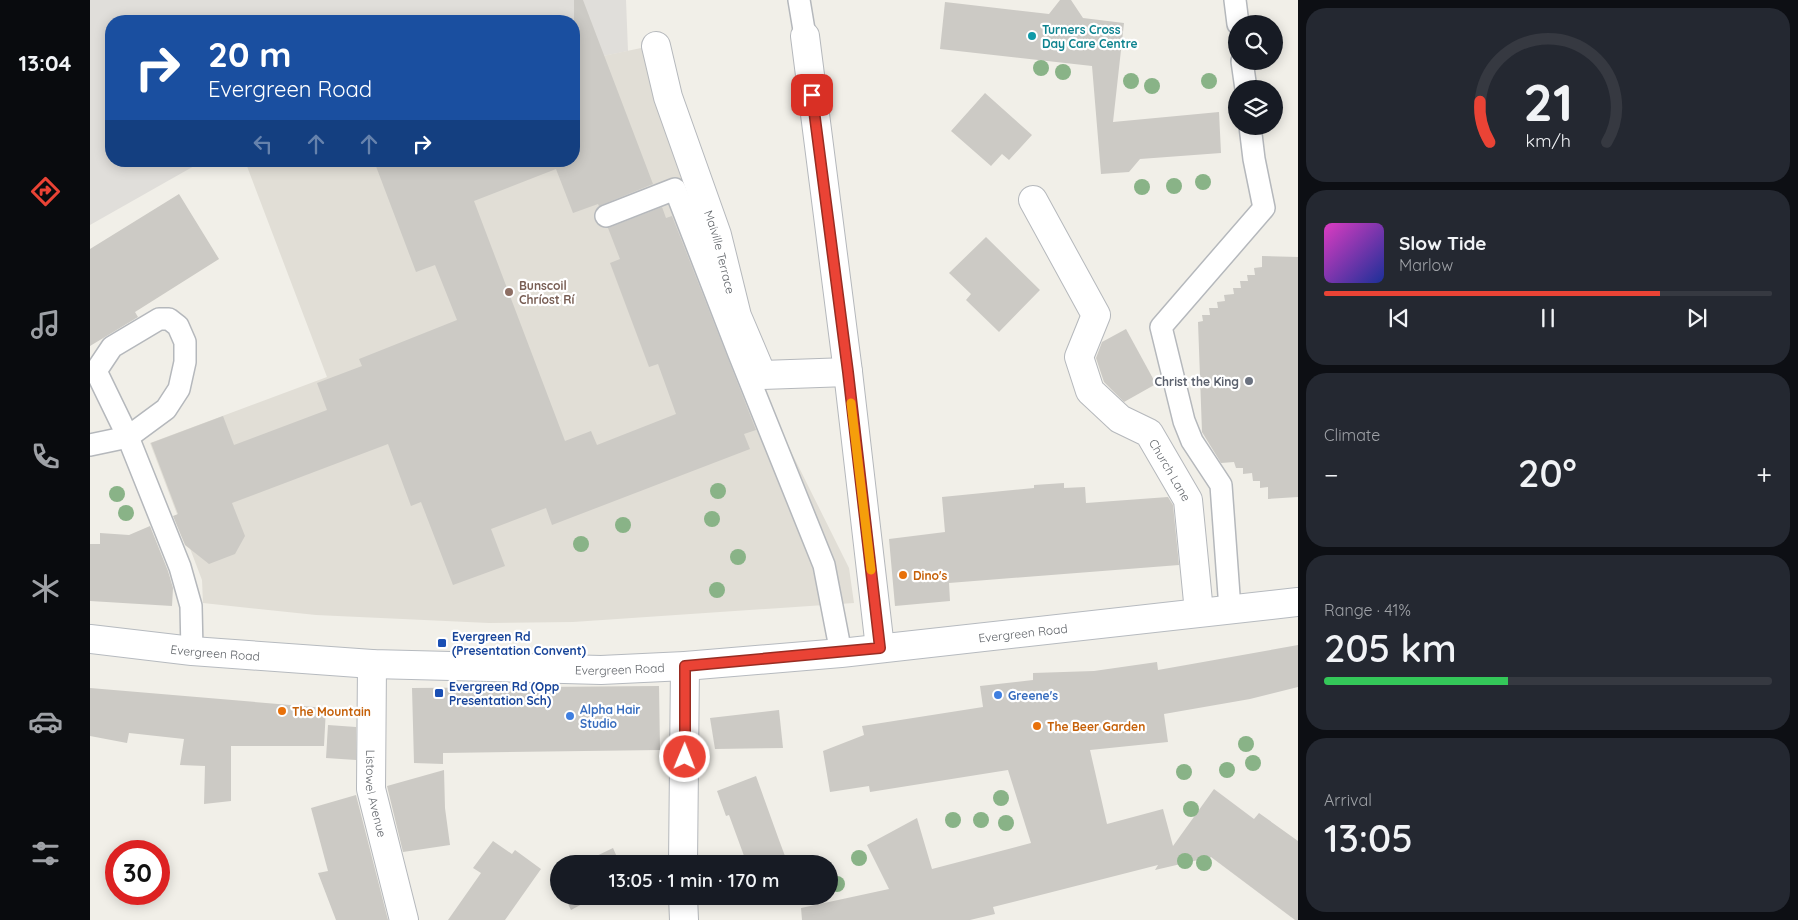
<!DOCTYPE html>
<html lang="en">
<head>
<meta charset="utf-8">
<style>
	body { margin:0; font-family:Quicksand,sans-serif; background:#242831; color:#f1f3f6; height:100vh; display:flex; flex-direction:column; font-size:19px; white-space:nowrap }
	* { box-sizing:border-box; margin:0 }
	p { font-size:16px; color:#9ea1a6 }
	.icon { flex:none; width:28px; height:28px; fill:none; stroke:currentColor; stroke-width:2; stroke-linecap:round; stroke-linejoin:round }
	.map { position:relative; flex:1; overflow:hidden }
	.details { display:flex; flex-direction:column; gap:8px; padding:8px; background:#0d0f14; width:500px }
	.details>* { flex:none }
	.banner { position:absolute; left:15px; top:15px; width:475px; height:152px; border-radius:20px; box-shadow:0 2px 12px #0003; background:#1a4fa0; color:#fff; overflow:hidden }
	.controls { position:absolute; left:1138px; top:15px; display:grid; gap:10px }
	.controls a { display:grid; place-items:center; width:55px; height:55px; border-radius:50%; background:#171b24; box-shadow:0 2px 12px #0003; font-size:25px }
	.speed { position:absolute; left:15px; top:840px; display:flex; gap:10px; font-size:25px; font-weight:700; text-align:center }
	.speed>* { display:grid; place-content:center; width:65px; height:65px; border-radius:50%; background:#171b24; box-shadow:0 2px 12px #0003; line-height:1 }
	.speed .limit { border:8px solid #d22; background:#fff; color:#111 }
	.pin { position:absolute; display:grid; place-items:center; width:42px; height:42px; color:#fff; margin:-21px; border-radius:10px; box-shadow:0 2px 8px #0006 }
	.me { position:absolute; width:55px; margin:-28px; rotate:1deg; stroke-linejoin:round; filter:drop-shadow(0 0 4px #0008) }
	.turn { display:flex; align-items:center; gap:18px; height:105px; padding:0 20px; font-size:22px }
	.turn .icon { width:65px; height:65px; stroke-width:2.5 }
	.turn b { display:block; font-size:35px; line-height:42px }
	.lanes { display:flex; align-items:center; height:48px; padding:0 20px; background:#0003; justify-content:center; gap:25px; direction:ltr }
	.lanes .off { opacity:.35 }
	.big { font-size:38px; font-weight:600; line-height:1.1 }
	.details .tile { flex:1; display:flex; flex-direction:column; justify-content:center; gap:8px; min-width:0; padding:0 18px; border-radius:20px; background:#242831 }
	.details .dial { align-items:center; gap:0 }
	.dial svg { height:130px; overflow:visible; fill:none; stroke:#363941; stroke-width:7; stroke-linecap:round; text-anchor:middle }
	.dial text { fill:#f1f3f6; stroke:none }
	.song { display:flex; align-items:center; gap:15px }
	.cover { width:60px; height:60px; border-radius:8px; background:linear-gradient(135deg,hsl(310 70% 55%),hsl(230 70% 35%)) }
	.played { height:5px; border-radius:2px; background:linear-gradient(90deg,#ea4335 75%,#363941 75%) }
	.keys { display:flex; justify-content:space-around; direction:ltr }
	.heat { display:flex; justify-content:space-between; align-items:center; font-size:28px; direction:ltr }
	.charge { height:8px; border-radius:4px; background:linear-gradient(90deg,#34c759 41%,#363941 0) }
	.trip { position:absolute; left:460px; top:855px; width:288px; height:50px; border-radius:25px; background:#171b24; box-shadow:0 2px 12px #0003; font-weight:600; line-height:50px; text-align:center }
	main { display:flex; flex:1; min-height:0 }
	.tabs { display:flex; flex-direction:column; width:90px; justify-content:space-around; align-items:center; background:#090b0e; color:#9ea1a6 }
	.tabs .icon { width:35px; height:35px }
	.tabs .on { color:#ea4335 }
	.tabs b { font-size:22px; color:#f1f3f6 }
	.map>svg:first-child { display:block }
	.industrial { fill:#e0deda }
	.education { fill:#e1ded6 }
	.building { fill:#cccac5 }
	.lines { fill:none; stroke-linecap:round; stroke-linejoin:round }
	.service-casing { stroke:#b5b8bc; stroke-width:24 }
	.pedestrian-casing { stroke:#b5b8bc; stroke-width:30 }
	.minor-casing { stroke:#b5b8bc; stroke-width:30 }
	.secondary-casing { stroke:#b6babf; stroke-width:30 }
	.service { stroke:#fff; stroke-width:21 }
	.pedestrian { stroke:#fff; stroke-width:28 }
	.minor { stroke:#fff; stroke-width:28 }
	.secondary { stroke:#fff; stroke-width:28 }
	.tree { fill:#89b387 }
	.route-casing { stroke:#982c22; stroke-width:12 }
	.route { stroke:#ea4335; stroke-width:9 }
	.slow { stroke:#f59e0b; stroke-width:9 }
	.culture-dot { fill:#0f9aa8; stroke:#fff; stroke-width:2 }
	.education-dot { fill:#8d6e63; stroke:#fff; stroke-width:2 }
	.worship-dot { fill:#6b7280; stroke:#fff; stroke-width:2 }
	.food-dot { fill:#e8710a; stroke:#fff; stroke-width:2 }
	.transit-dot { fill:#1a4fb4; stroke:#fff; stroke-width:2 }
	.shop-dot { fill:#3f7fe0; stroke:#fff; stroke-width:2 }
	.labels { text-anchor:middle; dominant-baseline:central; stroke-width:4.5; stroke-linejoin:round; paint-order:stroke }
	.culture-label { font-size:12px; font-weight:bold; fill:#0d838f; stroke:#fff; text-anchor:start }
	.street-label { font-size:12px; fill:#5f6368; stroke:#fff }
	.education-label { font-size:12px; font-weight:bold; fill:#785e54; stroke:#fff; text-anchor:start }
	.worship-label { font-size:12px; font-weight:bold; fill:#5b616d; stroke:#fff; text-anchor:end }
	.food-label { font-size:12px; font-weight:bold; fill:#c56008; stroke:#fff; text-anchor:start }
	.transit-label { font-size:12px; font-weight:bold; fill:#164399; stroke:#fff; text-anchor:start }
	.shop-label { font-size:12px; font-weight:bold; fill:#366cbe; stroke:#fff; text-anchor:start }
</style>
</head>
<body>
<main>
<nav class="tabs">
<b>13:04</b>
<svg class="icon on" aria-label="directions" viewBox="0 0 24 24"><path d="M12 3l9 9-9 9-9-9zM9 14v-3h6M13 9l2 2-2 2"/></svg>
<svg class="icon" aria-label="music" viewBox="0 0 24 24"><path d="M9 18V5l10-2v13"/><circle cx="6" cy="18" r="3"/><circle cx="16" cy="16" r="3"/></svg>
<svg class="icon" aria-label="phone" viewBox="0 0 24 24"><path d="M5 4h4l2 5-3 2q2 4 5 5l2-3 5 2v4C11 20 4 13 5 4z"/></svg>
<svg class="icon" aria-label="climate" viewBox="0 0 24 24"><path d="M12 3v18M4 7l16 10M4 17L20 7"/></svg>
<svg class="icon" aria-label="car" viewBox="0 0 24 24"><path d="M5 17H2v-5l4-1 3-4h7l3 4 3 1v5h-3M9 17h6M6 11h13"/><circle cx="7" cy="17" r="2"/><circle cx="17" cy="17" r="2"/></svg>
<svg class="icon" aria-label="filters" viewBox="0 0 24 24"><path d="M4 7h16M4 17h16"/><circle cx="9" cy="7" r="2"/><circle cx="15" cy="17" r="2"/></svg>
</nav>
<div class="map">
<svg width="1208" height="920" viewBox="0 0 1208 920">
	<rect width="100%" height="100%" fill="#f1efe8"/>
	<!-- industrial -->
	<polygon class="industrial" points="0,0 536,0 538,51 484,62 484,21 21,21 21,161 113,161 0,225"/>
	<!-- education -->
	<polygon class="education" points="556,47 654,357 759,568 764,603 483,622 399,623 226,615 113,603 112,580 60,443 237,377 155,161 484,161 484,62"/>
	<!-- building -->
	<g class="building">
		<polygon points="484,0 493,0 563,184 509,206 508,204 483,213 466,169 384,201 475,441 501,431 507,445 586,414 568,364 559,367 520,263 530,259 518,228 572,207 576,218 582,216 666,430 654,434 660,449 462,525 456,508 401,529 415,566 363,585 331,502 321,506 298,444 142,503 155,536 145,554 119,564 95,545 83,516 88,514 61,443 133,416 144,445 237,410 227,383 272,366 269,359 367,320 345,265 326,272 284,161 484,161"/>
		<polygon points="970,0 981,0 993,18 1034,23 1023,122 1129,112 1131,153 1050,159 1039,172 1011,174 1002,66 850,49 855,2 959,14"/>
		<polygon points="895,93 942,135 919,160 912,154 901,166 861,131"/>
		<polygon points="89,194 129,259 45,312 48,317 0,346 0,249"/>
		<polygon points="896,237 950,290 909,332 876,300 881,294 859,273"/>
		<polygon points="1172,256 1208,257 1208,497 1178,499 1178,487 1170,488 1170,481 1163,481 1162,473 1153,474 1153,468 1146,468 1144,462 1131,463 1112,432 1108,322 1113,321 1112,315 1120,315 1119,308 1128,308 1127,302 1135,301 1134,295 1144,294 1143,288 1151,288 1150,281 1158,281 1157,275 1165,275 1164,268 1172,267"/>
		<polygon points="1036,329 1066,384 1034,402 1014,382 1006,358 1012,342"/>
		<polygon points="974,483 974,488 995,487 996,503 1078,497 1083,505 1089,565 859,583 860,601 805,606 799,539 855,532 852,497 944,488 944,485"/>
		<polygon points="60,526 78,571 83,588 82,606 0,601 0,544 10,544 10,533 39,535"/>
		<polygon points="1208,645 1208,687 1160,699 1074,714 1078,742 1000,750 1017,824 1073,809 1083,846 1124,789 1164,819 1169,813 1208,841 1208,920 1205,920 1121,857 1065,870 1068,865 903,907 905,914 880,920 712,920 711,908 799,889 777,845 827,818 842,869 941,843 918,770 780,792 779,786 740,792 733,751 774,735 772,726 893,707 890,686 943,680 943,673 1004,671 1067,662 1068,670"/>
		<polygon points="569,686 570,750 353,753 353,764 324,763 322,688"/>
		<polygon points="0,688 236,708 234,746 141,746 141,801 114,804 115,766 90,765 94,739 39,733 37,743 0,736"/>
		<polygon points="689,710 693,748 625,749 620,718"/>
		<polygon points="238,725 266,727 266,760 236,758"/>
		<polygon points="354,770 355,808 360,845 313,852 297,786"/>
		<polygon points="666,776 689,840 698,864 657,864 639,815 636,816 627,791"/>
		<polygon points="266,795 298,920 246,920 228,873 238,871 221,808"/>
		<polygon points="403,841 422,854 425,850 451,869 415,920 358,920 391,873 383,868"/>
		<polygon points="523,848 530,864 491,864 494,862"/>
		<polygon points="474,896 507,896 481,910"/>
	</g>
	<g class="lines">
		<!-- service casing -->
		<g class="service-casing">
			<g id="service">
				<polyline points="709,0 715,36"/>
				<polyline points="1145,0 1148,24"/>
				<polyline points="1152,61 1156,89"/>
				<polyline points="516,216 585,189 649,354 734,565 751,653"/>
				<polyline points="6,371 38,437 90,567 101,606 102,651"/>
				<polyline points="0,445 38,437 76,409 89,389 95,362 95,342 88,326 79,319 69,319 22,347 6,371"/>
				<polyline points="1140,609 1131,485 1102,441 1094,421 1071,327 1174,208 1164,159 1160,126"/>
			</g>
		</g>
		<!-- pedestrian casing -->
		<g class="pedestrian-casing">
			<g id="pedestrian">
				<path id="s1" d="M566,46L578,97L627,235L647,316L672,375L758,372"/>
			</g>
		</g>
		<!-- minor casing -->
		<g class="minor-casing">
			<g id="minor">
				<polyline points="715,36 758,372 790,648"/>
				<path id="s2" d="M943,200L1006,315L989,357L1000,391L1030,419L1059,433L1098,500L1109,612"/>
				<path id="s3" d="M282,664L281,789L314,920"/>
				<polyline points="593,864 595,666"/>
				<polyline points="593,896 594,920"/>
			</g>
		</g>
		<!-- secondary casing -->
		<g class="secondary-casing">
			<g id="secondary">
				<path id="s4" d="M0,639L102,651L282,664L511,670L595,666L751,653L1208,602"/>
			</g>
		</g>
		<!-- service -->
		<use href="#service" class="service"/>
		<!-- pedestrian -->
		<use href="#pedestrian" class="pedestrian"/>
		<!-- minor -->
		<use href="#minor" class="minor"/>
		<!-- secondary -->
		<use href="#secondary" class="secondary"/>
	</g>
	<!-- trees -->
	<g class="tree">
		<circle cx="951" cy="68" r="8"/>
		<circle cx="973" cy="72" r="8"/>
		<circle cx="1041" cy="81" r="8"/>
		<circle cx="1119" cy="81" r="8"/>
		<circle cx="1062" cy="86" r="8"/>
		<circle cx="1113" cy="182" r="8"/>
		<circle cx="1084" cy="186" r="8"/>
		<circle cx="1052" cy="187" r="8"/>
		<circle cx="628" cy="491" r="8"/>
		<circle cx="27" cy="494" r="8"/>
		<circle cx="36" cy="513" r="8"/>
		<circle cx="622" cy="519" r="8"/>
		<circle cx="533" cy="525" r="8"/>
		<circle cx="491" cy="544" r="8"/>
		<circle cx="648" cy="557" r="8"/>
		<circle cx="627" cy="590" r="8"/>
		<circle cx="1156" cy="744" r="8"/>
		<circle cx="1163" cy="763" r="8"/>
		<circle cx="1137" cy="770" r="8"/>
		<circle cx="1094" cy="772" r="8"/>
		<circle cx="911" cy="798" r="8"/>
		<circle cx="1101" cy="809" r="8"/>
		<circle cx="863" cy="820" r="8"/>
		<circle cx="891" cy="820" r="8"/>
		<circle cx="916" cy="823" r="8"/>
		<circle cx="769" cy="858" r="8"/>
		<circle cx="1095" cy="861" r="8"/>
		<circle cx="1114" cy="863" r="8"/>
		<circle cx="747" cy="884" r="8"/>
	</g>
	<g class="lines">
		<!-- route casing -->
		<g class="route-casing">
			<polyline id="route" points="595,757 595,666 790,648 758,372 722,95"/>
		</g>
		<!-- route -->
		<use href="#route" class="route"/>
		<!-- slow -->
		<polyline class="slow" points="761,403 781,570"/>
	</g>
	<!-- markers -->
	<circle class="culture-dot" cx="942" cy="36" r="5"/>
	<circle class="education-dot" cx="419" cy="292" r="5"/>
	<circle class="worship-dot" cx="1159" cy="381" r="5"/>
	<g class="food-dot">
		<circle cx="813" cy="575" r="5"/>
		<circle cx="192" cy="711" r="5"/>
		<circle cx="947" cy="726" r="5"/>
	</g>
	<g class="transit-dot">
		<rect x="347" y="638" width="10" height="10" rx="2.5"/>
		<rect x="344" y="688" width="10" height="10" rx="2.5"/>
	</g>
	<g class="shop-dot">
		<circle cx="908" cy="695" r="5"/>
		<circle cx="480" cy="716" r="5"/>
	</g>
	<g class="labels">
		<!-- culture labels -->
		<g class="culture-label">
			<text x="952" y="29">Turners Cross<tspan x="952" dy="14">Day Care Centre</tspan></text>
		</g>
		<!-- street labels -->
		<g class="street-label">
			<text stroke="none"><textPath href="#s1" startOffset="216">Maiville Terrace</textPath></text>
			<text stroke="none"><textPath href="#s2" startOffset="328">Church Lane</textPath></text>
			<text stroke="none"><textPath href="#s4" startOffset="936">Evergreen Road</textPath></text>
			<text stroke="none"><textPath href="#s4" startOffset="126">Evergreen Road</textPath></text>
			<text stroke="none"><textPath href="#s4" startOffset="531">Evergreen Road</textPath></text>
			<text stroke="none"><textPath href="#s3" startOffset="130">Listowel Avenue</textPath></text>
		</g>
		<!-- education labels -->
		<g class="education-label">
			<text x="429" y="285">Bunscoil<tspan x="429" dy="14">Chríost Rí</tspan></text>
		</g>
		<!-- worship labels -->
		<g class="worship-label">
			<text x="1149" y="381">Christ the King</text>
		</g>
		<!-- food labels -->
		<g class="food-label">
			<text x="823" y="575">Dino's</text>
			<text x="202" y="711">The Mountain</text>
			<text x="957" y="726">The Beer Garden</text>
		</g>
		<!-- transit labels -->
		<g class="transit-label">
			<text x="362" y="636">Evergreen Rd<tspan x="362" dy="14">(Presentation Convent)</tspan></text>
			<text x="359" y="686">Evergreen Rd (Opp<tspan x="359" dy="14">Presentation Sch)</tspan></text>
		</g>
		<!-- shop labels -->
		<g class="shop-label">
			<text x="918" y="695">Greene's</text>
			<text x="490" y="709">Alpha Hair<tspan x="490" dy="14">Studio</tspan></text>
		</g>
	</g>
</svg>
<div class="controls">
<a><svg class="icon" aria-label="search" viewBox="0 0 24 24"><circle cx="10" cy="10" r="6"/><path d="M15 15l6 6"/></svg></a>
<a><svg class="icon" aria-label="layers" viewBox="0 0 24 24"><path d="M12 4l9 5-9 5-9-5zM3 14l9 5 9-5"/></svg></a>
</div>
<div class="speed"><div class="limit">30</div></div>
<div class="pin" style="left:722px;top:95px;background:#d93025"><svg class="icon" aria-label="arrive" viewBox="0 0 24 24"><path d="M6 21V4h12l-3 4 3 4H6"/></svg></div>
<svg class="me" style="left:595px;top:757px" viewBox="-20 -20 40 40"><circle r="17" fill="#ea4335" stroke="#fff" stroke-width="3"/><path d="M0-11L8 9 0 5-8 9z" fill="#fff"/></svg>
<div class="trip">13:05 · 1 min · 170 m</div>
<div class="banner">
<div class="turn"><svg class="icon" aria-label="right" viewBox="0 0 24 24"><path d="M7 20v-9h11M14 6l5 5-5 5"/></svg><div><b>20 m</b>Evergreen Road</div></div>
<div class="lanes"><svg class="icon off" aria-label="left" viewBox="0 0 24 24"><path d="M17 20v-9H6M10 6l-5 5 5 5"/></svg><svg class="icon off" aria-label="ahead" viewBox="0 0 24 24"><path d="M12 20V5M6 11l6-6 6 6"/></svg><svg class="icon off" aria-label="ahead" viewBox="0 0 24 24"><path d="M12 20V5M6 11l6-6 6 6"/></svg><svg class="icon" aria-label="right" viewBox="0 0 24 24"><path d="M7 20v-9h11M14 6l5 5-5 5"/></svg></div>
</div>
</div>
<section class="details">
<div class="tile dial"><svg viewBox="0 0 100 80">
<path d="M14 69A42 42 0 1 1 86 69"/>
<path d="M14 69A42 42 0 0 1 8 44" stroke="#ea4335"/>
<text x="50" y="56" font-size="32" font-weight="700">21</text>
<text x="50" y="72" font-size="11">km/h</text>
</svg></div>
<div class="tile">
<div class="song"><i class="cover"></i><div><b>Slow Tide</b><p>Marlow</p></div></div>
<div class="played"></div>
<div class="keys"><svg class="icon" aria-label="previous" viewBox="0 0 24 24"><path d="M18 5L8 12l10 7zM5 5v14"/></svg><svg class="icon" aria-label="pause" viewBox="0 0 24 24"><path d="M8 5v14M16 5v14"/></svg><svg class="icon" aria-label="next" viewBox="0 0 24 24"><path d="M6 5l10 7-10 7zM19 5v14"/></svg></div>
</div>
<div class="tile"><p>Climate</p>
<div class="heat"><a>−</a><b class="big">20°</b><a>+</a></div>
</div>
<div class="tile"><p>Range · 41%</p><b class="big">205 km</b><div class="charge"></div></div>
<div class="tile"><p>Arrival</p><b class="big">13:05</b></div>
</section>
</main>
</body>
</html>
